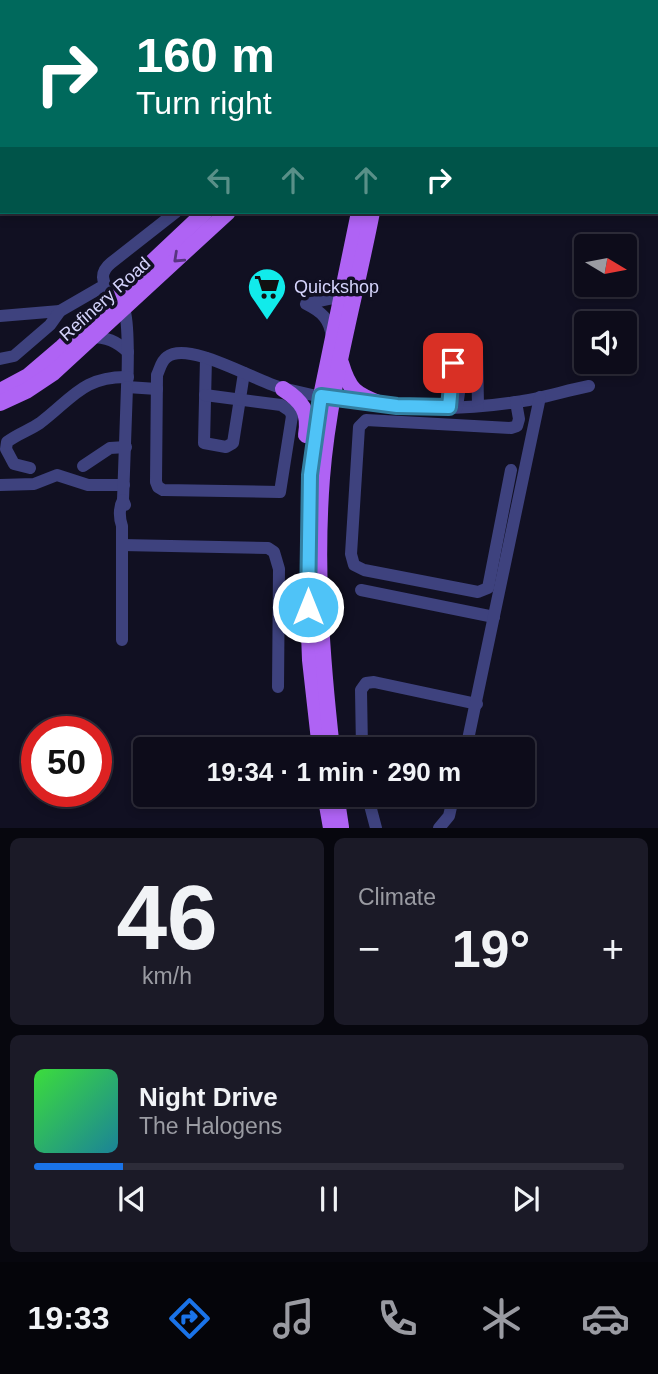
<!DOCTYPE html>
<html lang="en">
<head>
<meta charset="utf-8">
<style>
	body { margin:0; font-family:Arial,sans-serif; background:#1b1a27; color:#f1f3f6; height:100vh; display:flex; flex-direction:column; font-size:26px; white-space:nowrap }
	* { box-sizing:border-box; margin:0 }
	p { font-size:23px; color:#9a9ba2 }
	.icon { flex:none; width:38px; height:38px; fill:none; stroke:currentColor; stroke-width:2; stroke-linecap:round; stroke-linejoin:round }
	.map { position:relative; height:828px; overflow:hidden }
	.sheet { display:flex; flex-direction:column; gap:10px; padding:10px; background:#07070e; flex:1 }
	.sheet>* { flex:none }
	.top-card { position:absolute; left:0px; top:0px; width:658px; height:214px; box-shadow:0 4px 10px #0003,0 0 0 2px #2d2c39; background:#00695c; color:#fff; overflow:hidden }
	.needle { width:46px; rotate:100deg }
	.buttons { position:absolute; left:574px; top:234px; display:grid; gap:14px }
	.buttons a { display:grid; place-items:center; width:63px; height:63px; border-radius:7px; background:#0d0c1a; box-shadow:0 4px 10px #0003,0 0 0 2px #2d2c39; font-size:35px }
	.speed { position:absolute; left:21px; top:716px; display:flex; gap:14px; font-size:35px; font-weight:700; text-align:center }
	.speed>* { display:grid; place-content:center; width:91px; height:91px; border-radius:50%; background:#0d0c1a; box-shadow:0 4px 10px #0003,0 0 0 2px #2d2c39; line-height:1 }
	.speed .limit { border:10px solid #d22; background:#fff; color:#111 }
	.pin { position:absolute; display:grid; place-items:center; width:60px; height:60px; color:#fff; margin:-30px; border-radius:14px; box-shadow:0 4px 10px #0006 }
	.me { position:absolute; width:77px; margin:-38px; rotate:0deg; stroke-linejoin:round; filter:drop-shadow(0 0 5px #0008) }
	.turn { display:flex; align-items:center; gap:24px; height:147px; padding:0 21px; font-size:32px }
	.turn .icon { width:91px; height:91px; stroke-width:2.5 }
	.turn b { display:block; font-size:49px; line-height:60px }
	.lanes { display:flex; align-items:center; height:66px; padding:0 21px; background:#0003; justify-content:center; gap:35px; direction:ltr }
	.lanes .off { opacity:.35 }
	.big { font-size:52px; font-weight:800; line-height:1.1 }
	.sheet .widget { flex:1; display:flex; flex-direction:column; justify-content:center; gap:10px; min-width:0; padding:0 24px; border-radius:10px; background:#1b1a27 }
	.sheet .dial { align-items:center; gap:0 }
	.dial b { font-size:91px; line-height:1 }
	.song { display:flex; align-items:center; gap:21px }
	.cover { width:84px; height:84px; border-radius:10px; background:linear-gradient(135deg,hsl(120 70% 55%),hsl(190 70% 35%)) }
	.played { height:7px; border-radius:4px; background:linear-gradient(90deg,#1a73e8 15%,#2d2c39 15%) }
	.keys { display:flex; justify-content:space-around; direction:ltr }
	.heat { display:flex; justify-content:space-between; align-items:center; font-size:38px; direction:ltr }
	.sheet .tiles { flex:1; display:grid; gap:10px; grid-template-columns:1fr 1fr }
	.widget:last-child { grid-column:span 2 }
	.trip { position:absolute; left:133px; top:737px; width:402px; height:70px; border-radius:7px; background:#0d0c1a; box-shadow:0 4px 10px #0003,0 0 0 2px #2d2c39; font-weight:800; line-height:70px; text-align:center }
	.tab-bar { display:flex; height:112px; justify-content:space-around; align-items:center; background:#05050a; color:#9a9ba2 }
	.tab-bar .icon { width:49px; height:49px }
	.tab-bar .current { color:#1a73e8 }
	.tab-bar b { font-size:32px; color:#f1f3f6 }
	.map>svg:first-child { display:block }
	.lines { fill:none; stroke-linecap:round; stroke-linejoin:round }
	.minor { stroke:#3e427e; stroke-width:12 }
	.major { stroke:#af63f4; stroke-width:16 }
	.highway { stroke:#f358b1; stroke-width:18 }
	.oneway { stroke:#583580 }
	.route-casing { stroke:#337fa1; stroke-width:18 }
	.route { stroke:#4fc3f7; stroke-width:12 }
	.labels { text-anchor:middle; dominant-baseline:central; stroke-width:7; stroke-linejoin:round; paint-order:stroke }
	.poi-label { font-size:18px; fill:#d5d4fc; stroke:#111022; text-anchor:start }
	.street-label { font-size:18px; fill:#d5d4fc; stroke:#111022 }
</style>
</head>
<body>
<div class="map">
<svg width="658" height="828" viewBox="0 0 658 828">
	<rect width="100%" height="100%" fill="#111022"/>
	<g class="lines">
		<!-- minor -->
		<g class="minor">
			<polyline points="218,0 256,2"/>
			<polyline points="270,0 270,2"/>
			<polyline points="344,2 344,0"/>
			<polyline points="0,316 60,311"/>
			<path d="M90,337C107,337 116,341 128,352"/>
			<path d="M332,338C330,319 322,312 306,304L329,299L344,285"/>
			<polyline points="206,358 204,443 226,447 233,443 244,373"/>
			<polyline points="0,359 14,356 50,325 60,311 105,285"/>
			<path d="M157,389L127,387C128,371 129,322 124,309C120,297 104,291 103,277C103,271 106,267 111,263L176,212"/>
			<path d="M205,395L281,405L290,411L292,416L280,492L163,490L158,487L156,482L157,375C160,369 161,361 167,357C189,340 257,382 282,388C356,407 440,414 516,402C540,399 564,391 589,386"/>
			<polyline points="449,407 453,355 461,350 477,350 478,406"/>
			<polyline points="457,407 463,365 461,350"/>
			<polyline points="83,466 110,448 126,447"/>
			<path d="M30,468L14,464L6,449L7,442C17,434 30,430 40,423C72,399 83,376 128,377"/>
			<polyline points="511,470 488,588 478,592 364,570 354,565 351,554 359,427 366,420 511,428 517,426 519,419 516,402"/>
			<polyline points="0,485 34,484 57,475 88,485 124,485"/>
			<polyline points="125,505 123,500 127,387"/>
			<polyline points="122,545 268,548 274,552 279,569 278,687"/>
			<polyline points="361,590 494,617"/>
			<path d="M122,640V526C119,518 119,507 123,500"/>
			<polyline points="362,749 361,690 366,683 374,682 477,704"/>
			<polyline points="466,749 540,397"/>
			<polyline points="367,794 376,828"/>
			<polyline points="439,828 449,816 454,794"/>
		</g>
		<!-- major -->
		<g class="major">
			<polyline points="474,2 475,0"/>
			<polyline points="491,2 492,0"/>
			<path d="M341,363C349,390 355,394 381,404"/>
			<path d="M283,389C302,401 310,412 306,435"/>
			<polyline points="0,391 28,376 62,347 205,212"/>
			<polyline points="0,403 26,391 53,373 228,212"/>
			<polyline points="320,749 310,660 308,607 310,475 321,396 359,212"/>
			<path d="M332,749C322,659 315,569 322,478C329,388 355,300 372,212"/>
			<polyline points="325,794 331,828"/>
			<polyline points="336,794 341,827"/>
		</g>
		<!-- highway -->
		<polyline class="highway" points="374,2 374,0"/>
	</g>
	<!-- one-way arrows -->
	<defs><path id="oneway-chevron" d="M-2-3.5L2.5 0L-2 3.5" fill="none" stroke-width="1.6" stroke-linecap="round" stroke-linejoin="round" transform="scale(1.75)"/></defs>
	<use class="oneway" href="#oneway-chevron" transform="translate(178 258) rotate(137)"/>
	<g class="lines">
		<!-- route casing -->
		<g class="route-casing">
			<polyline id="route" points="308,607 310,475 321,396 397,406 449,407 453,363"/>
		</g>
		<!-- route -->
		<use href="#route" class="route"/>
	</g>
	<!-- icons -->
	<defs>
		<g id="supermarket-pin" transform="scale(2.0125)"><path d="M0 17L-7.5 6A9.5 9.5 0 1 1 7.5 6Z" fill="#11ebeb" stroke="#111022"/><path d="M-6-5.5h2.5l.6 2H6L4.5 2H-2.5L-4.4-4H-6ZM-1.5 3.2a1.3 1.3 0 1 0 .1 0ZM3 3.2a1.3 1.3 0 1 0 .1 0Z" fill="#111"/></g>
	</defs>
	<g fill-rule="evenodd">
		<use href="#supermarket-pin" x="267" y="287"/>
	</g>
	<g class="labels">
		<!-- poi labels -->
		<g class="poi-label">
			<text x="294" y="287">Quickshop</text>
		</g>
		<!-- street labels -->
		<g class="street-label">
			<text transform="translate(105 299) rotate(-42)">Refinery Road</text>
		</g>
	</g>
</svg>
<div class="buttons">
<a><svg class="needle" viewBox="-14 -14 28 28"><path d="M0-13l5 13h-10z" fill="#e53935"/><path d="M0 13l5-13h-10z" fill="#9a9ba2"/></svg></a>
<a><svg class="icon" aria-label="sound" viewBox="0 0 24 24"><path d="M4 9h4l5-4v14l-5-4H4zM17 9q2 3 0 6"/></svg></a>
</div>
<div class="speed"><div class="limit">50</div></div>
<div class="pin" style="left:453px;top:363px;background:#d93025"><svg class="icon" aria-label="arrive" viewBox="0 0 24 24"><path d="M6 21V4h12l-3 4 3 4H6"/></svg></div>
<svg class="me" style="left:308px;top:607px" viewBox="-20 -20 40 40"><circle r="17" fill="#4fc3f7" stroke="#fff" stroke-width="3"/><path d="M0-11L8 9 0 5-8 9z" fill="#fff"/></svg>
<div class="trip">19:34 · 1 min · 290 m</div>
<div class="top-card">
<div class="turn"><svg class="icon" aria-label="right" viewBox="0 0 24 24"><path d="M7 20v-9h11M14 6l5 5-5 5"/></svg><div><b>160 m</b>Turn right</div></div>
<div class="lanes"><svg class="icon off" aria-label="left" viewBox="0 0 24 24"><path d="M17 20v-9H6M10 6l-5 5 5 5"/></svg><svg class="icon off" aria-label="ahead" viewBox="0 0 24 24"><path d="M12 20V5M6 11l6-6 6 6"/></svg><svg class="icon off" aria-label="ahead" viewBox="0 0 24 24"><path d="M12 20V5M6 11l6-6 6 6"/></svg><svg class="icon" aria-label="right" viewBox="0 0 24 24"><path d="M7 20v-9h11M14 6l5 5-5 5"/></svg></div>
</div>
</div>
<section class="sheet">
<div class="tiles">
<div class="widget dial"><b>46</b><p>km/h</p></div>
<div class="widget"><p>Climate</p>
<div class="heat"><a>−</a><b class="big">19°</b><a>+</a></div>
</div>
<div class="widget">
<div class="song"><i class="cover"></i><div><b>Night Drive</b><p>The Halogens</p></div></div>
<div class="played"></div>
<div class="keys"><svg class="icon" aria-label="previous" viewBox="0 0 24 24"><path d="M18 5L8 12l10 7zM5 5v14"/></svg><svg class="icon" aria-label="pause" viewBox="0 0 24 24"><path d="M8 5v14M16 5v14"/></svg><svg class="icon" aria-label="next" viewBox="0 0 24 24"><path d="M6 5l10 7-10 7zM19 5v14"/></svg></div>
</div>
</div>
</section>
<nav class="tab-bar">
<b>19:33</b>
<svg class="icon current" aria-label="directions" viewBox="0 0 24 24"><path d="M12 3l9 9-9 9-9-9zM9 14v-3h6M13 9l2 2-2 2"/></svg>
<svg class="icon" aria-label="music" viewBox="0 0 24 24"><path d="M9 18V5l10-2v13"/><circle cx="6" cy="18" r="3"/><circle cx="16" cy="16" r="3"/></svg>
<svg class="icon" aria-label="phone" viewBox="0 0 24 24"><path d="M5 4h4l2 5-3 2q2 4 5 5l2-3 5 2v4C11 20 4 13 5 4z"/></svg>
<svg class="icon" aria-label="climate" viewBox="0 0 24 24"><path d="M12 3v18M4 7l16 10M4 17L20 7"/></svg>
<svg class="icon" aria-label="car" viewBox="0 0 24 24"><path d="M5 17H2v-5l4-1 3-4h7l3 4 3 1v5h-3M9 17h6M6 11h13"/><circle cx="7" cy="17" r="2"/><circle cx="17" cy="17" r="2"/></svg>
</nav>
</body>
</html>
